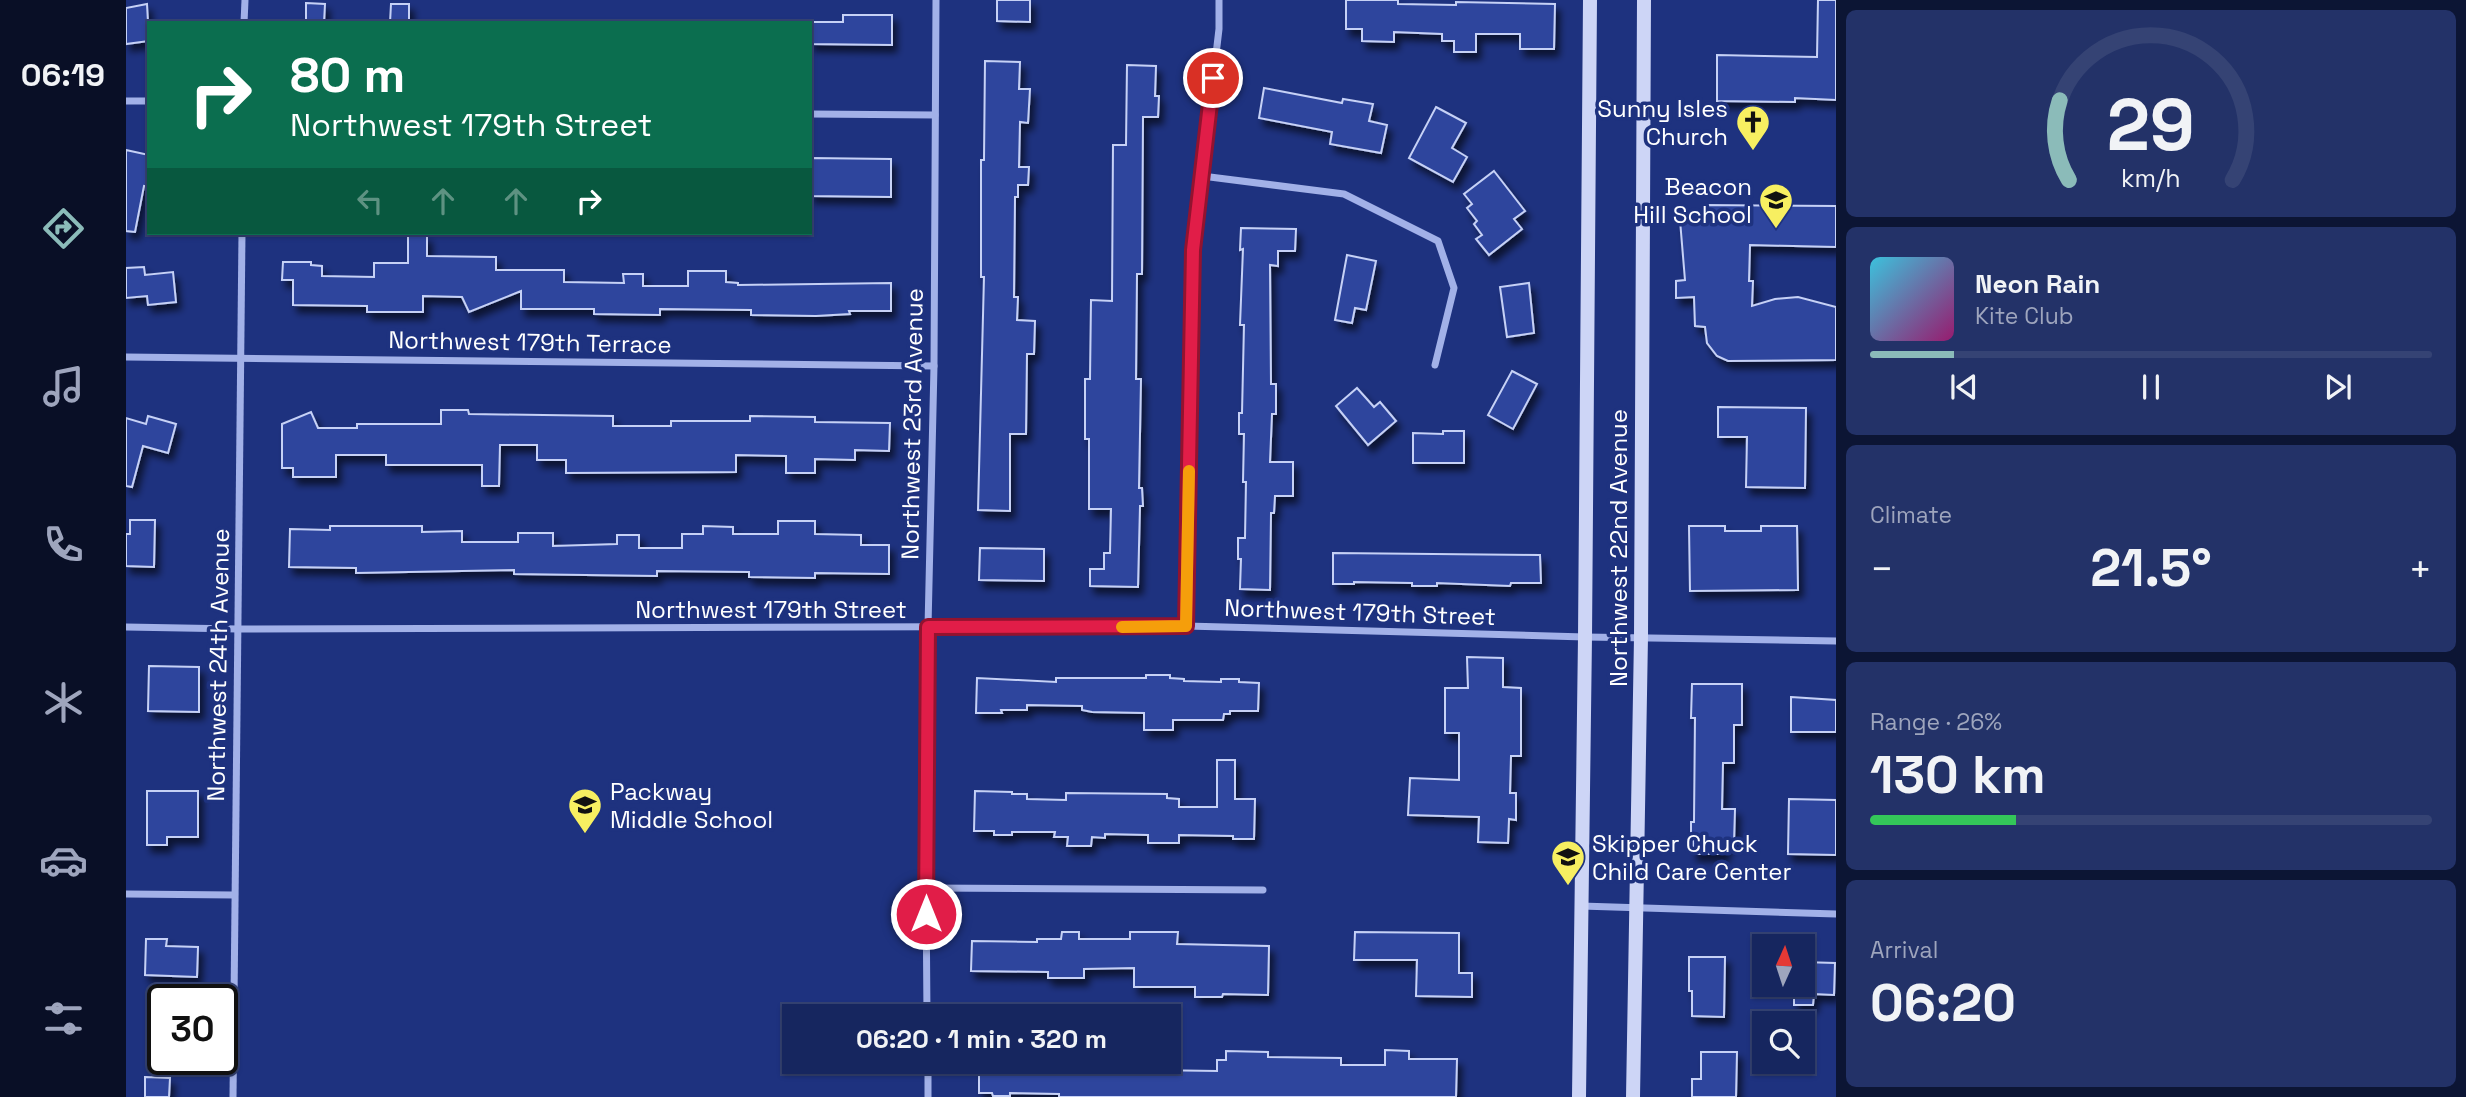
<!DOCTYPE html>
<html lang="en">
<head>
<meta charset="utf-8">
<style>
	body { margin:0; font-family:"Space Grotesk",sans-serif; background:#233268; color:#f1f3f6; height:100vh; display:flex; flex-direction:column; font-size:26px; white-space:nowrap }
	* { box-sizing:border-box; margin:0 }
	p { font-size:23px; color:#9ea5bd }
	.icon { flex:none; width:38px; height:38px; fill:none; stroke:currentColor; stroke-width:2; stroke-linecap:round; stroke-linejoin:round }
	.map { position:relative; flex:1; overflow:hidden }
	.sheet { display:flex; flex-direction:column; gap:10px; padding:10px; background:#0c1534; width:630px }
	.sheet>* { flex:none }
	.guide { position:absolute; left:21px; top:21px; width:665px; height:214px; border-radius:0px; box-shadow:0 2px 5px #0004,0 0 0 2px #354374; background:#0b6e4f; color:#fff; overflow:hidden }
	.needle { width:46px; rotate:3deg }
	.buttons { position:absolute; left:1626px; top:934px; display:grid; gap:14px }
	.buttons a { display:grid; place-items:center; width:63px; height:63px; border-radius:0px; background:#16265f; box-shadow:0 2px 5px #0004,0 0 0 2px #354374; font-size:35px }
	.speed { position:absolute; left:21px; top:984px; display:flex; gap:14px; font-size:35px; font-weight:700; text-align:center }
	.speed>* { display:grid; place-content:center; width:91px; height:91px; border-radius:50%; background:#16265f; box-shadow:0 2px 5px #0004,0 0 0 2px #354374; line-height:1 }
	.speed .limit { border:4px solid #111; border-radius:10px; background:#fff; color:#111 }
	.pin { position:absolute; display:grid; place-items:center; width:60px; height:60px; color:#fff; margin:-30px; border:4px solid #fff; border-radius:50%; box-shadow:0 2px 7px #0007 }
	.me { position:absolute; width:77px; margin:-38px; rotate:0deg; stroke-linejoin:round; filter:drop-shadow(0 0 5px #0008) }
	.turn { display:flex; align-items:center; gap:24px; height:147px; padding:0 28px; font-size:32px }
	.turn .icon { width:91px; height:91px; stroke-width:2.5 }
	.turn b { display:block; font-size:49px; line-height:60px }
	.lanes { display:flex; align-items:center; height:66px; padding:0 28px; background:#0003; justify-content:center; gap:35px; direction:ltr }
	.lanes .off { opacity:.35 }
	.big { font-size:52px; font-weight:700; line-height:1.1 }
	.sheet .card { flex:1; display:flex; flex-direction:column; justify-content:center; gap:10px; min-width:0; padding:0 24px; border-radius:10px; background:#233268 }
	.sheet .dial { align-items:center; gap:0 }
	.dial svg { height:182px; overflow:visible; fill:none; stroke:#354374; stroke-width:7; stroke-linecap:round; text-anchor:middle }
	.dial text { fill:#f1f3f6; stroke:none }
	.song { display:flex; align-items:center; gap:21px }
	.cover { width:84px; height:84px; border-radius:10px; background:linear-gradient(135deg,hsl(190 70% 55%),hsl(320 70% 35%)) }
	.played { height:7px; border-radius:4px; background:linear-gradient(90deg,#8bbbb9 15%,#354374 15%) }
	.keys { display:flex; justify-content:space-around; direction:ltr }
	.heat { display:flex; justify-content:space-between; align-items:center; font-size:38px; direction:ltr }
	.charge { height:10px; border-radius:5px; background:linear-gradient(90deg,#34c759 26%,#354374 0) }
	.trip { position:absolute; left:656px; top:1004px; width:399px; height:70px; border-radius:0px; background:#16265f; box-shadow:0 2px 5px #0004,0 0 0 2px #354374; font-weight:700; line-height:70px; text-align:center }
	main { display:flex; flex:1; min-height:0 }
	.tabs { display:flex; flex-direction:column; width:126px; justify-content:space-around; align-items:center; background:#090f26; color:#9ea5bd }
	.tabs .icon { width:49px; height:49px }
	.tabs .current { color:#8bbbb9 }
	.tabs b { font-size:32px; color:#f1f3f6 }
	.map>svg:first-child { display:block }
	.building { fill:#2d459d; stroke:#c6d1f6; stroke-width:2; filter:url(#shadow) }
	.lines { fill:none; stroke-linecap:round; stroke-linejoin:round }
	.street { stroke:#a2b1e8; stroke-width:7 }
	.secondary { stroke:#cdd5f6; stroke-width:14 }
	.route-casing { stroke:#92132f; stroke-width:18 }
	.route { stroke:#e11d48; stroke-width:12 }
	.slow { stroke:#f59e0b; stroke-width:12 }
	.labels { text-anchor:middle; dominant-baseline:central; stroke-width:7; stroke-linejoin:round; paint-order:stroke }
	.poi-label { font-size:24px; fill:#fff; stroke:#1e327f; text-anchor:end }
	.street-label { font-size:24px; fill:#fff; stroke:#1e327f }
</style>
</head>
<body>
<main>
<nav class="tabs">
<b>06:19</b>
<svg class="icon current" aria-label="directions" viewBox="0 0 24 24"><path d="M12 3l9 9-9 9-9-9zM9 14v-3h6M13 9l2 2-2 2"/></svg>
<svg class="icon" aria-label="music" viewBox="0 0 24 24"><path d="M9 18V5l10-2v13"/><circle cx="6" cy="18" r="3"/><circle cx="16" cy="16" r="3"/></svg>
<svg class="icon" aria-label="phone" viewBox="0 0 24 24"><path d="M5 4h4l2 5-3 2q2 4 5 5l2-3 5 2v4C11 20 4 13 5 4z"/></svg>
<svg class="icon" aria-label="climate" viewBox="0 0 24 24"><path d="M12 3v18M4 7l16 10M4 17L20 7"/></svg>
<svg class="icon" aria-label="car" viewBox="0 0 24 24"><path d="M5 17H2v-5l4-1 3-4h7l3 4 3 1v5h-3M9 17h6M6 11h13"/><circle cx="7" cy="17" r="2"/><circle cx="17" cy="17" r="2"/></svg>
<svg class="icon" aria-label="filters" viewBox="0 0 24 24"><path d="M4 7h16M4 17h16"/><circle cx="9" cy="7" r="2"/><circle cx="15" cy="17" r="2"/></svg>
</nav>
<div class="map">
<svg width="1710" height="1097" viewBox="0 0 1710 1097">
	<defs>
		<filter id="shadow"><feDropShadow dx="4.5" dy="7" stdDeviation="3.5" flood-color="#0009"/></filter>
	</defs>
	<rect width="100%" height="100%" fill="#1e327f"/>
	<!-- building -->
	<g class="building">
		<polygon points="871,0 904,0 904,22 871,21"/>
		<polygon points="1220,0 1272,0 1272,4 1330,5 1330,2 1429,4 1428,49 1394,49 1394,34 1350,34 1350,52 1328,52 1328,41 1316,41 1316,34 1268,32 1268,42 1236,41 1236,29 1220,29"/>
		<polygon points="1692,0 1710,0 1710,100 1669,98 1669,102 1591,101 1591,55 1691,57"/>
		<polygon points="180,3 199,4 198,23 180,23"/>
		<polygon points="21,4 23,41 0,44 0,8"/>
		<polygon points="265,4 283,4 283,23 264,23"/>
		<polygon points="717,15 766,15 766,45 684,44 684,22 717,22"/>
		<polygon points="859,61 894,62 893,89 904,89 902,123 894,122 893,167 903,167 902,185 892,185 892,197 889,197 888,297 892,297 891,320 909,321 908,354 901,354 900,434 884,434 884,511 852,510 858,277 855,277 855,160 858,160"/>
		<polygon points="1001,65 1030,66 1029,96 1033,96 1032,117 1017,117 1016,274 1011,274 1010,379 1015,379 1013,488 1016,488 1017,506 1014,506 1012,587 964,586 964,569 978,569 978,553 984,553 985,509 963,509 963,439 959,439 959,379 964,379 965,300 986,301 987,145 1000,145"/>
		<polygon points="1138,88 1216,103 1217,99 1247,104 1243,121 1261,125 1255,153 1204,144 1206,132 1133,118"/>
		<polygon points="1310,107 1340,123 1326,148 1341,157 1327,182 1283,158"/>
		<polygon points="0,150 23,155 23,187 18,186 9,232 0,231"/>
		<polygon points="684,158 765,159 765,197 684,196"/>
		<polygon points="1368,171 1399,211 1388,219 1396,229 1363,255 1350,239 1356,235 1348,224 1351,221 1341,208 1346,204 1338,194"/>
		<polygon points="1578,205 1710,206 1710,247 1624,245 1623,281 1627,281 1626,306 1649,299 1672,297 1710,307 1710,360 1602,361 1591,356 1581,343 1579,327 1569,326 1568,297 1550,298 1550,281 1559,280 1554,220 1575,219"/>
		<polygon points="1115,228 1170,229 1169,251 1152,251 1152,266 1144,265 1145,384 1150,384 1150,414 1146,414 1144,462 1167,462 1167,496 1149,496 1148,513 1145,513 1144,590 1114,589 1115,559 1112,559 1112,538 1119,538 1120,482 1117,482 1118,434 1113,434 1113,413 1116,413 1118,325 1114,325 1117,249 1114,250"/>
		<polygon points="282,236 301,236 301,256 370,257 370,270 438,270 438,282 498,283 497,274 517,274 517,286 562,286 562,271 600,271 600,282 612,283 612,285 765,283 765,311 723,311 724,314 690,316 625,315 625,310 534,309 534,315 468,314 468,309 395,309 395,291 343,312 336,297 297,296 297,312 241,312 241,306 167,305 167,280 156,280 157,262 185,262 185,265 196,266 196,276 248,277 248,263 282,263"/>
		<polygon points="1221,255 1250,261 1240,310 1229,308 1226,323 1209,320"/>
		<polygon points="18,267 19,275 47,272 50,302 22,305 21,296 0,298 0,268"/>
		<polygon points="1403,283 1408,333 1381,337 1374,287"/>
		<polygon points="1386,371 1411,384 1387,429 1362,415"/>
		<polygon points="1231,388 1248,407 1254,402 1270,421 1242,445 1210,406"/>
		<polygon points="1592,407 1680,408 1679,488 1620,487 1621,437 1592,437"/>
		<polygon points="315,410 342,410 343,414 487,416 487,426 545,426 545,421 624,421 624,416 689,417 689,422 764,423 763,451 729,450 729,460 689,459 689,473 660,473 660,456 610,455 610,472 440,473 440,460 411,460 411,445 374,445 373,486 356,486 356,465 260,465 260,455 210,455 210,477 167,477 167,468 156,468 156,424 185,412 192,428 231,428 231,424 315,424"/>
		<polygon points="22,416 50,424 42,453 17,446 6,487 0,486 0,418 20,424"/>
		<polygon points="1317,431 1338,431 1338,463 1287,463 1287,433 1317,434"/>
		<polygon points="4,520 29,520 28,567 0,566 0,534 4,534"/>
		<polygon points="652,521 689,521 689,534 735,535 735,545 763,545 763,574 689,573 689,578 623,577 623,572 531,571 531,576 388,574 388,570 230,573 230,568 163,567 164,529 204,530 204,526 296,526 296,532 336,531 336,542 392,542 392,533 427,533 427,546 491,544 491,535 513,535 513,548 556,548 556,534 577,534 577,526 607,527 607,534 652,534"/>
		<polygon points="1563,526 1599,526 1599,531 1635,531 1635,526 1671,526 1672,590 1564,591"/>
		<polygon points="854,548 918,549 918,581 853,580"/>
		<polygon points="1207,553 1414,555 1415,583 1385,583 1384,586 1311,583 1311,586 1286,586 1286,583 1228,582 1228,584 1207,584"/>
		<polygon points="1341,657 1377,658 1377,687 1395,688 1395,756 1385,756 1384,793 1390,793 1390,820 1383,819 1382,843 1352,842 1353,817 1282,815 1284,778 1333,780 1333,733 1319,733 1319,688 1342,688"/>
		<polygon points="23,666 73,667 73,712 22,711"/>
		<polygon points="1020,675 1044,675 1044,678 1058,679 1058,681 1095,682 1095,679 1113,679 1113,682 1133,683 1132,711 1104,711 1104,714 1098,714 1097,720 1047,720 1047,730 1018,730 1018,713 966,712 956,710 956,706 901,705 901,710 875,710 876,713 850,713 851,678 930,682 930,678 1020,678"/>
		<polygon points="1566,684 1616,684 1616,725 1608,725 1608,763 1597,763 1596,809 1609,809 1608,843 1599,843 1599,854 1567,854 1567,841 1565,841 1565,822 1568,822 1569,718 1565,718"/>
		<polygon points="1665,697 1710,700 1710,732 1665,732"/>
		<polygon points="1091,760 1109,760 1109,799 1129,799 1128,839 1107,839 1107,836 1053,835 1053,843 1022,843 1022,835 979,834 979,838 966,837 965,846 941,846 942,837 928,837 929,832 886,832 886,835 868,835 868,831 848,831 849,791 886,792 886,794 901,794 901,799 940,800 940,793 1041,794 1041,798 1053,799 1053,807 1091,807"/>
		<polygon points="21,791 72,791 72,837 41,837 41,845 21,845"/>
		<polygon points="1663,799 1710,800 1710,855 1662,854"/>
		<polygon points="936,932 953,932 953,939 1004,939 1004,932 1052,932 1051,944 1143,946 1142,995 1097,994 1096,997 1069,997 1069,987 1008,987 1008,968 958,969 958,978 922,978 922,972 845,971 846,941 911,942 911,939 935,939"/>
		<polygon points="1229,932 1333,933 1333,973 1346,973 1346,997 1290,996 1291,960 1228,960"/>
		<polygon points="20,939 41,939 40,946 72,947 71,977 19,975"/>
		<polygon points="1563,957 1599,957 1598,1017 1566,1016 1566,991 1563,991"/>
		<polygon points="1676,962 1709,963 1708,995 1688,994 1687,1005 1668,1005 1668,985 1676,985"/>
		<polygon points="1259,1050 1283,1051 1283,1059 1331,1059 1330,1097 933,1097 933,1094 884,1093 884,1096 867,1096 866,1093 853,1093 853,1062 933,1065 933,1062 1023,1063 1023,1070 1091,1071 1091,1060 1100,1060 1100,1051 1142,1052 1142,1057 1215,1058 1215,1065 1259,1065"/>
		<polygon points="1575,1052 1611,1052 1610,1097 1566,1097 1566,1079 1575,1079"/>
		<polygon points="19,1077 44,1078 43,1097 19,1097"/>
	</g>
	<g class="lines">
		<!-- street -->
		<g class="street">
			<polyline points="118,23 119,0"/>
			<polyline points="0,101 23,101"/>
			<polyline points="684,114 809,115"/>
			<polyline points="1076,176 1218,194 1312,241 1328,288 1309,365"/>
			<polyline points="0,357 808,366"/>
			<polyline points="1060,626 1067,249 1093,29 1093,0"/>
			<polyline points="0,627 112,629 1060,626 1459,637 1710,641"/>
			<polyline points="800,888 1137,890"/>
			<polyline points="0,894 108,895"/>
			<polyline points="1455,906 1710,914"/>
			<polyline points="801,1017 800,888 802,627 808,366 810,0"/>
			<polyline points="802,1062 802,1097"/>
			<polyline points="107,1097 116,233"/>
		</g>
		<!-- secondary -->
		<g class="secondary">
			<polyline points="1453,1097 1459,637 1464,0"/>
			<polyline points="1507,1097 1515,637 1518,0"/>
		</g>
	</g>
	<g class="lines">
		<!-- route casing -->
		<g class="route-casing">
			<polyline id="route" points="800,914 802,627 1060,626 1067,250 1087,78"/>
		</g>
		<!-- route -->
		<use href="#route" class="route"/>
		<!-- slow -->
		<polyline class="slow" points="996,627 1060,626 1063,471"/>
	</g>
	<!-- icons -->
	<defs>
		<g id="church-pin" transform="scale(1.75)"><path d="M0 17L-7.5 6A9.5 9.5 0 1 1 7.5 6Z" fill="#f7ef61" stroke="#1e327f"/><path d="M-1.2-6h2.4v3.5h3.3v2.4h-3.3V6h-2.4V-.1h-3.3v-2.4h3.3Z" fill="#111"/></g>
		<g id="school-pin" transform="scale(1.75)"><path d="M0 17L-7.5 6A9.5 9.5 0 1 1 7.5 6Z" fill="#f7ef61" stroke="#1e327f"/><path d="M0-5L7-2L0 1L-7-2ZM-4 1L0 2.5L4 1V4Q0 6-4 4Z" fill="#111"/></g>
	</defs>
	<g fill-rule="evenodd">
		<use href="#church-pin" x="1627" y="122"/>
		<use href="#school-pin" x="1650" y="200"/>
		<use href="#school-pin" x="459" y="805"/>
		<use href="#school-pin" x="1442" y="857"/>
	</g>
	<g class="labels">
		<!-- poi labels -->
		<g class="poi-label">
			<text x="1602" y="108">Sunny Isles<tspan x="1602" dy="28">Church</tspan></text>
			<text x="1626" y="186">Beacon<tspan x="1626" dy="28">Hill School</tspan></text>
			<text x="484" y="791" text-anchor="start">Packway<tspan x="484" dy="28">Middle School</tspan></text>
			<text x="1466" y="843" text-anchor="start">Skipper Chuck<tspan x="1466" dy="28">Child Care Center</tspan></text>
		</g>
		<!-- street labels -->
		<g class="street-label">
			<text transform="translate(404 342) rotate(1)">Northwest 179th Terrace</text>
			<text transform="translate(786 424) rotate(-89)">Northwest 23rd Avenue</text>
			<text transform="translate(1492 548) rotate(-90)">Northwest 22nd Avenue</text>
			<text x="645" y="609">Northwest 179th Street</text>
			<text transform="translate(1234 612) rotate(2)">Northwest 179th Street</text>
			<text transform="translate(92 665) rotate(-89)">Northwest 24th Avenue</text>
		</g>
	</g>
</svg>
<div class="buttons">
<a><svg class="needle" viewBox="-14 -14 28 28"><path d="M0-13l5 13h-10z" fill="#e53935"/><path d="M0 13l5-13h-10z" fill="#9ea5bd"/></svg></a>
<a><svg class="icon" aria-label="search" viewBox="0 0 24 24"><circle cx="10" cy="10" r="6"/><path d="M15 15l6 6"/></svg></a>
</div>
<div class="speed"><div class="limit">30</div></div>
<div class="pin" style="left:1087px;top:78px;background:#d93025"><svg class="icon" aria-label="arrive" viewBox="0 0 24 24"><path d="M6 21V4h12l-3 4 3 4H6"/></svg></div>
<svg class="me" style="left:800px;top:914px" viewBox="-20 -20 40 40"><circle r="17" fill="#e11d48" stroke="#fff" stroke-width="3"/><path d="M0-11L8 9 0 5-8 9z" fill="#fff"/></svg>
<div class="trip">06:20 · 1 min · 320 m</div>
<div class="guide">
<div class="turn"><svg class="icon" aria-label="right" viewBox="0 0 24 24"><path d="M7 20v-9h11M14 6l5 5-5 5"/></svg><div><b>80 m</b>Northwest 179th Street</div></div>
<div class="lanes"><svg class="icon off" aria-label="left" viewBox="0 0 24 24"><path d="M17 20v-9H6M10 6l-5 5 5 5"/></svg><svg class="icon off" aria-label="ahead" viewBox="0 0 24 24"><path d="M12 20V5M6 11l6-6 6 6"/></svg><svg class="icon off" aria-label="ahead" viewBox="0 0 24 24"><path d="M12 20V5M6 11l6-6 6 6"/></svg><svg class="icon" aria-label="right" viewBox="0 0 24 24"><path d="M7 20v-9h11M14 6l5 5-5 5"/></svg></div>
</div>
</div>
<section class="sheet">
<div class="card dial"><svg viewBox="0 0 100 80">
<path d="M14 69A42 42 0 1 1 86 69"/>
<path d="M14 69A42 42 0 0 1 10 34" stroke="#8bbbb9"/>
<text x="50" y="56" font-size="32" font-weight="700">29</text>
<text x="50" y="72" font-size="11">km/h</text>
</svg></div>
<div class="card">
<div class="song"><i class="cover"></i><div><b>Neon Rain</b><p>Kite Club</p></div></div>
<div class="played"></div>
<div class="keys"><svg class="icon" aria-label="previous" viewBox="0 0 24 24"><path d="M18 5L8 12l10 7zM5 5v14"/></svg><svg class="icon" aria-label="pause" viewBox="0 0 24 24"><path d="M8 5v14M16 5v14"/></svg><svg class="icon" aria-label="next" viewBox="0 0 24 24"><path d="M6 5l10 7-10 7zM19 5v14"/></svg></div>
</div>
<div class="card"><p>Climate</p>
<div class="heat"><a>−</a><b class="big">21.5°</b><a>+</a></div>
</div>
<div class="card"><p>Range · 26%</p><b class="big">130 km</b><div class="charge"></div></div>
<div class="card"><p>Arrival</p><b class="big">06:20</b></div>
</section>
</main>
</body>
</html>
